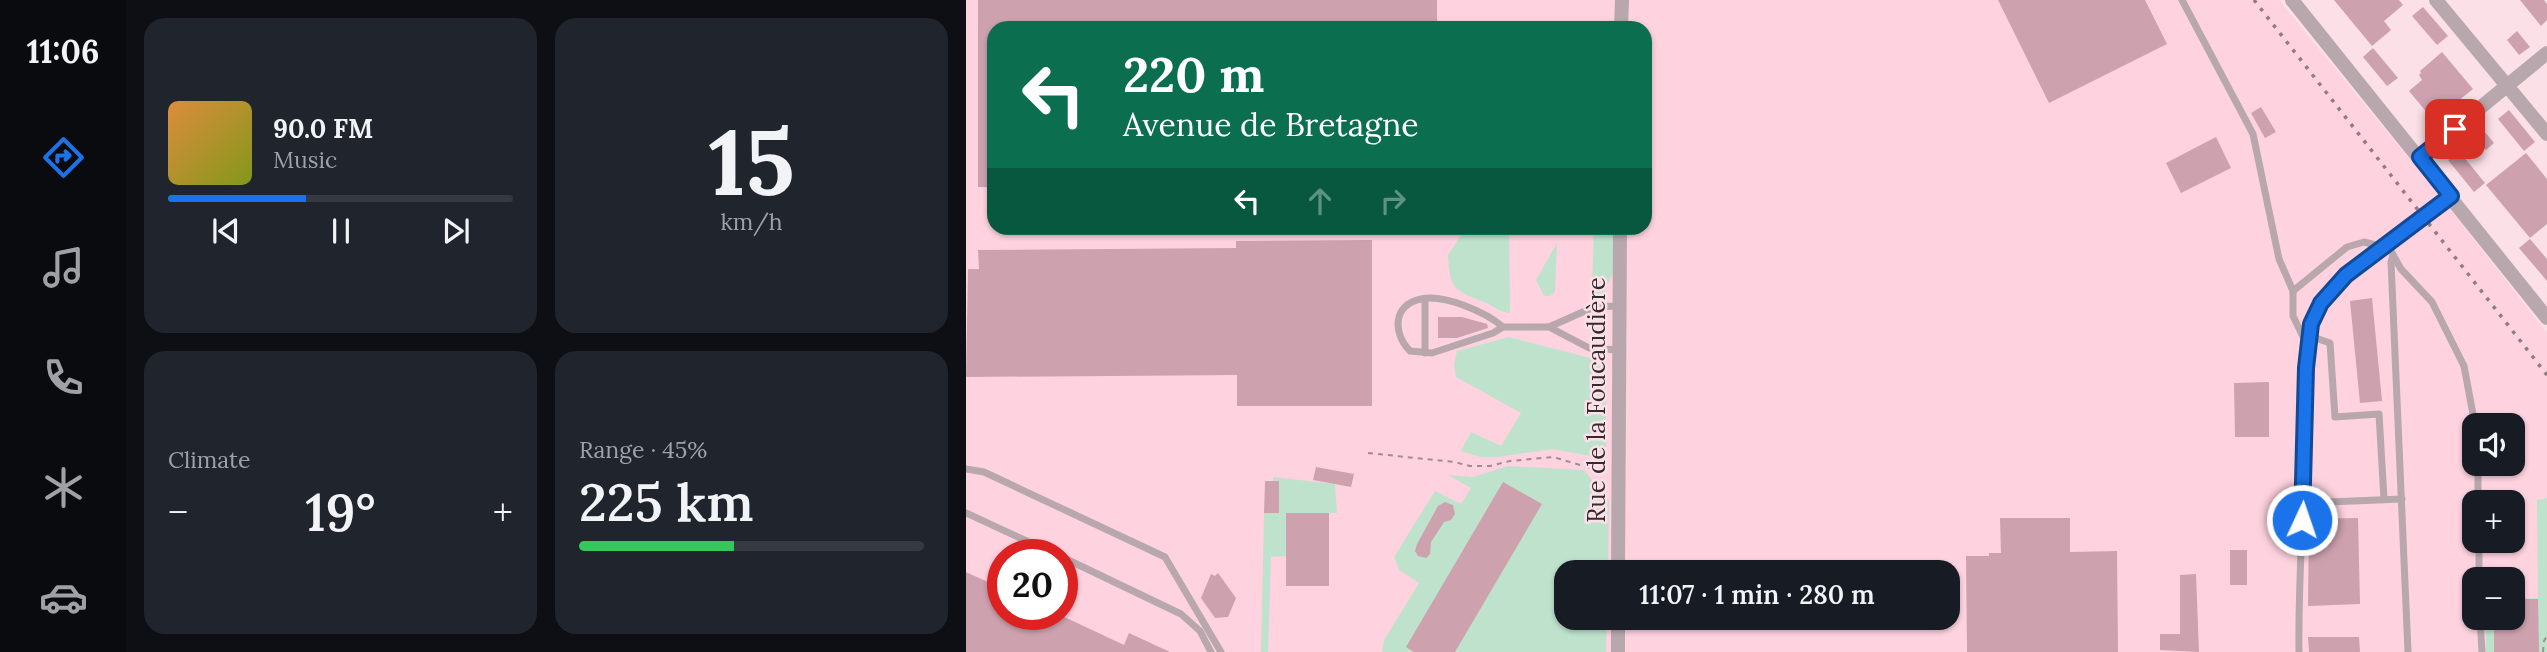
<!DOCTYPE html>
<html lang="en">
<head>
<meta charset="utf-8">
<style>
	body { margin:0; font-family:Lora,serif; background:#20242c; color:#f1f3f6; height:100vh; display:flex; flex-direction:column; font-size:26px; white-space:nowrap }
	* { box-sizing:border-box; margin:0 }
	p { font-size:23px; color:#9ea1a6 }
	.icon { flex:none; width:38px; height:38px; fill:none; stroke:currentColor; stroke-width:2; stroke-linecap:round; stroke-linejoin:round }
	.map { position:relative; flex:1; overflow:hidden }
	.panel { display:flex; flex-direction:column; gap:18px; padding:18px; background:#0d0f14; width:840px }
	.panel>* { flex:none }
	.banner { position:absolute; left:21px; top:21px; width:665px; height:214px; border-radius:21px; box-shadow:0 2px 5px #0004; background:#0b6e4f; color:#fff; overflow:hidden }
	.buttons { position:absolute; left:1496px; top:413px; display:grid; gap:14px }
	.buttons a { display:grid; place-items:center; width:63px; height:63px; border-radius:14px; background:#171b24; box-shadow:0 2px 5px #0004; font-size:35px }
	.speed { position:absolute; left:21px; top:539px; display:flex; gap:14px; font-size:35px; font-weight:700; text-align:center }
	.speed>* { display:grid; place-content:center; width:91px; height:91px; border-radius:50%; background:#171b24; box-shadow:0 2px 5px #0004; line-height:1 }
	.speed .limit { border:10px solid #d22; background:#fff; color:#111 }
	.pin { position:absolute; display:grid; place-items:center; width:60px; height:60px; color:#fff; margin:-30px; border-radius:14px; box-shadow:0 4px 10px #0006 }
	.me { position:absolute; width:77px; margin:-38px; rotate:3deg; stroke-linejoin:round; filter:drop-shadow(0 0 5px #0008) }
	.turn { display:flex; align-items:center; gap:24px; height:147px; padding:0 21px; font-size:32px }
	.turn .icon { width:91px; height:91px; stroke-width:2.5 }
	.turn b { display:block; font-size:49px; line-height:60px }
	.lanes { display:flex; align-items:center; height:66px; padding:0 21px; background:#0003; justify-content:center; gap:35px; direction:ltr }
	.lanes .off { opacity:.35 }
	.big { font-size:52px; font-weight:600; line-height:1.1 }
	.panel .tile { flex:1; display:flex; flex-direction:column; justify-content:center; gap:10px; min-width:0; padding:0 24px; border-radius:21px; background:#20242c }
	.panel .dial { align-items:center; gap:0 }
	.dial b { font-size:91px; line-height:1 }
	.song { display:flex; align-items:center; gap:21px }
	.cover { width:84px; height:84px; border-radius:10px; background:linear-gradient(135deg,hsl(30 70% 55%),hsl(70 70% 35%)) }
	.played { height:7px; border-radius:4px; background:linear-gradient(90deg,#1a73e8 40%,#363941 40%) }
	.keys { display:flex; justify-content:space-around; direction:ltr }
	.heat { display:flex; justify-content:space-between; align-items:center; font-size:38px; direction:ltr }
	.charge { height:10px; border-radius:5px; background:linear-gradient(90deg,#34c759 45%,#363941 0) }
	.panel .tiles { flex:1; display:grid; gap:18px; grid-template-columns:repeat(2,1fr) }
	.trip { position:absolute; left:588px; top:560px; width:406px; height:70px; border-radius:21px; background:#171b24; box-shadow:0 2px 5px #0004; font-weight:600; line-height:70px; text-align:center }
	main { display:flex; flex:1; min-height:0 }
	.tabs { display:flex; flex-direction:column; width:126px; justify-content:space-around; align-items:center; background:#090b0e; color:#9ea1a6 }
	.tabs .icon { width:49px; height:49px }
	.tabs .current { color:#1a73e8 }
	.tabs b { font-size:32px; color:#f1f3f6 }
	.map>svg:first-child { display:block }
	.built { fill:#fed2df; fill-rule:evenodd }
	.green { fill:#bfe2cd }
	.building { fill:#cea1af }
	.lines { fill:none; stroke-linecap:round; stroke-linejoin:round }
	.path { stroke:#a18c92; stroke-width:2; stroke-dasharray:5 5; stroke-linecap:butt }
	.service { stroke:#b8a8ad; stroke-width:7 }
	.minor { stroke:#b8a8ad; stroke-width:14 }
	.rail { stroke:#907c82; stroke-width:3.5; stroke-dasharray:3.5 7; stroke-linecap:butt }
	.service-bridge { stroke:#b8a8ad; stroke-width:7 }
	.route-casing { stroke:#114b97; stroke-width:18 }
	.route { stroke:#1a73e8; stroke-width:12 }
	.labels { text-anchor:middle; dominant-baseline:central; stroke-width:5; stroke-linejoin:round; paint-order:stroke }
	.street-label { font-size:24px; fill:#36292d; stroke:#fce0e8 }
</style>
</head>
<body>
<main>
<nav class="tabs">
<b>11:06</b>
<svg class="icon current" aria-label="directions" viewBox="0 0 24 24"><path d="M12 3l9 9-9 9-9-9zM9 14v-3h6M13 9l2 2-2 2"/></svg>
<svg class="icon" aria-label="music" viewBox="0 0 24 24"><path d="M9 18V5l10-2v13"/><circle cx="6" cy="18" r="3"/><circle cx="16" cy="16" r="3"/></svg>
<svg class="icon" aria-label="phone" viewBox="0 0 24 24"><path d="M5 4h4l2 5-3 2q2 4 5 5l2-3 5 2v4C11 20 4 13 5 4z"/></svg>
<svg class="icon" aria-label="climate" viewBox="0 0 24 24"><path d="M12 3v18M4 7l16 10M4 17L20 7"/></svg>
<svg class="icon" aria-label="car" viewBox="0 0 24 24"><path d="M5 17H2v-5l4-1 3-4h7l3 4 3 1v5h-3M9 17h6M6 11h13"/><circle cx="7" cy="17" r="2"/><circle cx="17" cy="17" r="2"/></svg>
</nav>
<section class="panel">
<div class="tiles">
<div class="tile">
<div class="song"><i class="cover"></i><div><b>90.0 FM</b><p>Music</p></div></div>
<div class="played"></div>
<div class="keys"><svg class="icon" aria-label="previous" viewBox="0 0 24 24"><path d="M18 5L8 12l10 7zM5 5v14"/></svg><svg class="icon" aria-label="pause" viewBox="0 0 24 24"><path d="M8 5v14M16 5v14"/></svg><svg class="icon" aria-label="next" viewBox="0 0 24 24"><path d="M6 5l10 7-10 7zM19 5v14"/></svg></div>
</div>
<div class="tile dial"><b>15</b><p>km/h</p></div>
<div class="tile"><p>Climate</p>
<div class="heat"><a>−</a><b class="big">19°</b><a>+</a></div>
</div>
<div class="tile"><p>Range · 45%</p><b class="big">225 km</b><div class="charge"></div></div>
</div>
</section>
<div class="map">
<svg width="1581" height="652" viewBox="0 0 1581 652">
	<rect width="100%" height="100%" fill="#fce0e8"/>
	<!-- built -->
	<path class="built" d="M0,0H1313L1478,201L1581,333V652H0ZM28,28H679V228H28ZM1508,425H1547V464H1508ZM1508,502H1547V541H1508ZM37,555H96V614H37ZM600,572H982V618H600ZM1508,579H1547V618H1508Z"/>
	<!-- green -->
	<g class="green">
		<path d="M500,228H543L544,313C533,312 528,306 518,302C488,290 484,290 482,255Z"/>
		<polygon points="628,228 647,228 647,272 636,297 630,296 626,291"/>
		<polygon points="591,243 589,292 584,296 578,296 570,280"/>
		<polygon points="543,337 628,359 640,374 640,459 586,449 532,457 514,457 495,451 505,432 535,446 555,413 490,377 488,365 491,351"/>
		<polygon points="542,466 618,470 643,501 642,572 600,572 600,618 641,618 640,652 416,652 418,640 453,583 433,570 428,557 469,491 495,504 505,488 482,475 507,477"/>
		<polygon points="307,477 369,484 371,513 320,513 320,556 305,557 302,652 295,652 298,513 313,506 313,482 307,481"/>
		<polygon points="1581,498 1581,652 1520,652 1520,618 1547,618 1547,599 1572,598 1571,500"/>
	</g>
	<!-- building -->
	<g class="building">
		<polygon points="12,0 471,0 471,28 28,28 28,187 12,187"/>
		<polygon points="1032,0 1179,0 1201,44 1083,103"/>
		<polygon points="1368,0 1433,0 1437,5 1418,21 1425,30 1406,46"/>
		<polygon points="1554,0 1578,0 1581,4 1581,20 1575,26"/>
		<polygon points="1457,7 1482,36 1471,45 1446,16"/>
		<polygon points="1551,31 1564,47 1553,55 1541,40"/>
		<polygon points="1407,48 1432,78 1421,86 1397,57"/>
		<polygon points="1476,52 1507,89 1492,101 1494,103 1468,121 1443,91 1456,80 1453,75 1455,73 1454,71"/>
		<polygon points="1295,107 1310,132 1299,138 1285,113"/>
		<polygon points="1543,110 1569,142 1558,151 1532,119"/>
		<polygon points="1514,126 1528,143 1520,150 1504,134"/>
		<polygon points="1250,137 1265,168 1215,193 1200,163"/>
		<polygon points="1493,151 1519,183 1508,192 1482,160"/>
		<polygon points="1560,153 1581,179 1581,224 1564,238 1520,185"/>
		<polygon points="1564,239 1581,259 1581,281 1553,248"/>
		<polygon points="406,240 406,406 271,406 271,375 0,377 2,269 13,269 12,250 270,248 270,241"/>
		<polygon points="1406,298 1416,401 1394,403 1384,301"/>
		<polygon points="472,317 496,317 521,324 522,328 491,338 472,338"/>
		<polygon points="1303,382 1303,437 1269,437 1268,383"/>
		<polygon points="350,467 388,474 385,487 347,480"/>
		<polygon points="299,481 313,481 313,513 298,513"/>
		<polygon points="537,482 576,504 489,652 448,652 440,647"/>
		<polygon points="479,502 487,505 489,514 485,520 478,522 465,542 464,554 460,558 452,556 449,551 451,544 472,506"/>
		<rect x="320" y="513" width="43" height="73"/>
		<polygon points="1034,518 1104,518 1104,552 1151,551 1152,652 1001,652 1000,556 1023,556 1023,553 1035,553"/>
		<polygon points="1392,518 1394,604 1342,606 1343,519"/>
		<rect x="1264" y="550" width="17" height="35"/>
		<polygon points="0,572 37,589 37,614 92,614 158,645 163,633 204,652 0,652"/>
		<polygon points="252,573 270,598 262,617 249,618 235,598 245,574 249,576"/>
		<polygon points="1230,574 1233,652 1194,650 1194,634 1214,634 1214,575"/>
		<polygon points="1547,599 1572,599 1573,652 1528,652 1528,618 1547,618"/>
		<polygon points="1342,637 1393,637 1394,652 1343,652"/>
	</g>
	<g class="lines">
		<!-- path -->
		<g class="path">
			<polyline points="402,453 488,462 504,466 524,466 544,461 587,457 638,472"/>
			<polyline points="1577,652 1578,641 1581,636"/>
		</g>
		<!-- service -->
		<g class="service">
			<polyline points="1216,0 1287,134 1313,259 1327,291 1327,316 1342,347"/>
			<polyline points="1421,244 1435,269 1466,302 1498,366 1509,425"/>
			<polyline points="1427,255 1425,262 1442,652"/>
			<polyline points="1327,291 1381,247 1398,242 1418,247"/>
			<path d="M537,327C520,312 478,294 455,299C426,305 427,334 444,351L466,353L527,333L537,327H583L628,307L653,306"/>
			<polyline points="583,327 623,348 652,350"/>
			<polyline points="1344,336 1364,343 1369,417 1413,414 1418,499"/>
			<polyline points="459,353 459,299"/>
			<polyline points="1512,464 1512,502"/>
			<polyline points="0,469 18,472 199,557 255,652"/>
			<polyline points="1337,503 1436,499"/>
			<polyline points="0,513 91,555"/>
			<polyline points="1513,541 1513,579"/>
			<polyline points="96,557 215,614 234,631 245,652"/>
			<polyline points="1514,618 1516,652"/>
			<path d="M1333,652C1332,586 1337,521 1339,455C1341,410 1332,342 1355,303C1373,273 1408,254 1435,233"/>
		</g>
		<!-- minor -->
		<g class="minor">
			<polyline points="1326,0 1581,318"/>
			<polyline points="1470,0 1581,134"/>
			<polyline points="655,28 656,0"/>
			<polyline points="1454,157 1581,53"/>
			<polyline points="652,572 654,228"/>
			<polyline points="652,652 652,618"/>
		</g>
		<!-- rail -->
		<polyline class="rail" points="1288,0 1581,375"/>
		<!-- service-bridge -->
		<polyline class="service-bridge" points="1435,233 1478,201"/>
	</g>
	<g class="lines">
		<!-- route casing -->
		<g class="route-casing">
			<polyline id="route" points="1336,520 1340,368 1345,324 1355,303 1380,275 1485,196 1454,157 1489,129"/>
		</g>
		<!-- route -->
		<use href="#route" class="route"/>
	</g>
	<g class="labels">
		<!-- street labels -->
		<g class="street-label">
			<text transform="translate(630 400) rotate(-90)">Rue de la Foucaudière</text>
		</g>
	</g>
</svg>
<div class="buttons">
<a><svg class="icon" aria-label="sound" viewBox="0 0 24 24"><path d="M4 9h4l5-4v14l-5-4H4zM17 9q2 3 0 6"/></svg></a>
<a>+</a>
<a>−</a>
</div>
<div class="speed"><div class="limit">20</div></div>
<div class="pin" style="left:1489px;top:129px;background:#d93025"><svg class="icon" aria-label="arrive" viewBox="0 0 24 24"><path d="M6 21V4h12l-3 4 3 4H6"/></svg></div>
<svg class="me" style="left:1336px;top:520px" viewBox="-20 -20 40 40"><circle r="17" fill="#1a73e8" stroke="#fff" stroke-width="3"/><path d="M0-11L8 9 0 5-8 9z" fill="#fff"/></svg>
<div class="trip">11:07 · 1 min · 280 m</div>
<div class="banner">
<div class="turn"><svg class="icon" aria-label="left" viewBox="0 0 24 24"><path d="M17 20v-9H6M10 6l-5 5 5 5"/></svg><div><b>220 m</b>Avenue de Bretagne</div></div>
<div class="lanes"><svg class="icon" aria-label="left" viewBox="0 0 24 24"><path d="M17 20v-9H6M10 6l-5 5 5 5"/></svg><svg class="icon off" aria-label="ahead" viewBox="0 0 24 24"><path d="M12 20V5M6 11l6-6 6 6"/></svg><svg class="icon off" aria-label="right" viewBox="0 0 24 24"><path d="M7 20v-9h11M14 6l5 5-5 5"/></svg></div>
</div>
</div>
</main>
</body>
</html>
